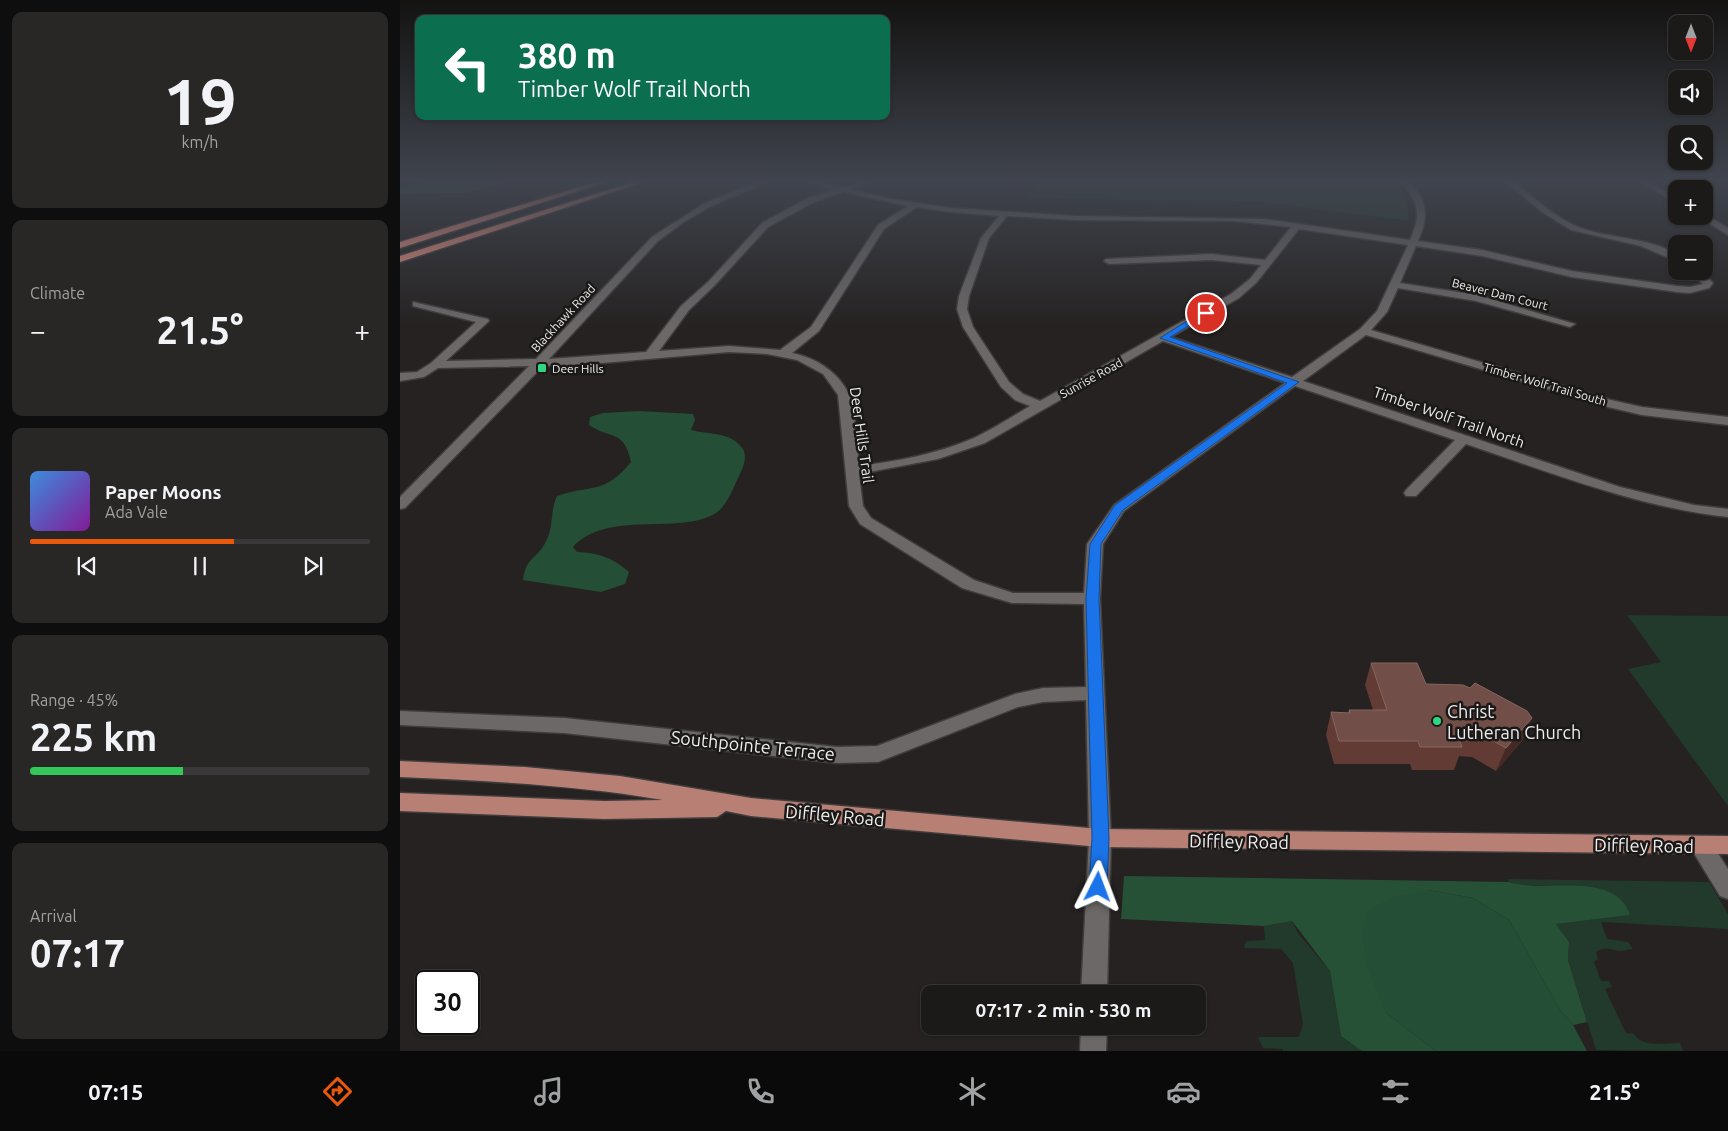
<!DOCTYPE html>
<html lang="en">
<head>
<meta charset="utf-8">
<style>
	body { margin:0; font-family:Ubuntu,sans-serif; background:#292726; color:#f1f3f6; height:100vh; display:flex; flex-direction:column; font-size:19px; white-space:nowrap }
	* { box-sizing:border-box; margin:0 }
	p { font-size:16px; color:#a0a1a2 }
	.icon { flex:none; width:28px; height:28px; fill:none; stroke:currentColor; stroke-width:2; stroke-linecap:round; stroke-linejoin:round }
	.map { position:relative; flex:1; overflow:hidden }
	.drawer { display:flex; flex-direction:column; gap:12px; padding:12px; background:#0f0e0e; width:400px }
	.drawer>* { flex:none }
	.banner { position:absolute; left:15px; top:15px; width:475px; height:105px; border-radius:10px; box-shadow:0 1px 4px #0004,0 0 0 1px #3a3838; background:#0b6e4f; color:#fff; overflow:hidden }
	.needle { width:32px; rotate:180deg }
	.buttons { position:absolute; left:1268px; top:15px; display:grid; gap:10px }
	.buttons a { display:grid; place-items:center; width:45px; height:45px; border-radius:10px; background:#1c1a19; box-shadow:0 1px 4px #0004,0 0 0 1px #3a3838; font-size:25px }
	.speed { position:absolute; left:15px; top:970px; display:flex; gap:10px; font-size:25px; font-weight:700; text-align:center }
	.speed>* { display:grid; place-content:center; width:65px; height:65px; border-radius:50%; background:#1c1a19; box-shadow:0 1px 4px #0004,0 0 0 1px #3a3838; line-height:1 }
	.speed .limit { border:2px solid #111; border-radius:8px; background:#fff; color:#111 }
	.pin { position:absolute; display:grid; place-items:center; width:42px; height:42px; color:#fff; margin:-21px; border:2px solid #fff; border-radius:50%; box-shadow:0 1px 5px #0007 }
	.me { position:absolute; width:55px; margin:-28px; rotate:3deg; stroke-linejoin:round; filter:drop-shadow(0 0 4px #0008) }
	.turn { display:flex; align-items:center; gap:18px; height:105px; padding:0 20px; font-size:22px }
	.turn .icon { width:65px; height:65px; stroke-width:2.5 }
	.turn b { display:block; font-size:35px; line-height:42px }
	.big { font-size:38px; font-weight:700; line-height:1.1 }
	.drawer .widget { flex:1; display:flex; flex-direction:column; justify-content:center; gap:8px; min-width:0; padding:0 18px; border-radius:10px; background:#292726 }
	.drawer .dial { align-items:center; gap:0 }
	.dial b { font-size:65px; line-height:1 }
	.song { display:flex; align-items:center; gap:15px }
	.cover { width:60px; height:60px; border-radius:8px; background:linear-gradient(135deg,hsl(210 70% 55%),hsl(290 70% 35%)) }
	.played { height:5px; border-radius:2px; background:linear-gradient(90deg,#ea580c 60%,#3a3838 60%) }
	.keys { display:flex; justify-content:space-around; direction:ltr }
	.heat { display:flex; justify-content:space-between; align-items:center; font-size:28px; direction:ltr }
	.charge { height:8px; border-radius:4px; background:linear-gradient(90deg,#34c759 45%,#3a3838 0) }
	.trip { position:absolute; left:521px; top:985px; width:285px; height:50px; border-radius:10px; background:#1c1a19; box-shadow:0 1px 4px #0004,0 0 0 1px #3a3838; font-weight:700; line-height:50px; text-align:center }
	.tab-bar { display:flex; height:80px; justify-content:space-around; align-items:center; background:#0b0a0a; color:#a0a1a2 }
	.tab-bar .icon { width:35px; height:35px }
	.tab-bar .active { color:#ea580c }
	.tab-bar b { font-size:22px; color:#f1f3f6 }
	main { display:flex; flex:1; min-height:0 }
	.map>svg:first-child { display:block }
	.green { fill:#223a2b }
	.forest { fill:#275137 }
	.water { fill:#244e35 }
	.lines { fill:none; stroke-linecap:round; stroke-linejoin:round }
	.minor-casing { stroke:#3f3c3c; stroke-width:3 }
	.major-casing { stroke:#3f3c3c; stroke-width:3 }
	.highway-casing { stroke:#3f3c3c; stroke-width:3 }
	.minor { fill:#6c6868; fill-rule:evenodd }
	.major { fill:#b87f75; fill-rule:evenodd }
	.highway { fill:#ea8e7d; fill-rule:evenodd }
	.wall { fill:#623b34 }
	.shaded-wall { fill:#442924 }
	.building { fill:#714e47; stroke:#856761 }
	.route { fill:#1a73e8; stroke:#114b97 }
	.poi-dot { fill:#2ed883; stroke:#1b1818; stroke-width:2 }
	.labels { text-anchor:middle; dominant-baseline:central; stroke-width:5; stroke-linejoin:round; paint-order:stroke }
	.far-street-label { font-size:12px; fill:#edebeb; stroke:#1b1818 }
	.far-poi-label { font-size:12px; fill:#edebeb; stroke:#1b1818; text-anchor:start }
	.street-label { font-size:15px; fill:#edebeb; stroke:#1b1818 }
	.near-poi-label { font-size:18px; fill:#edebeb; stroke:#1b1818; text-anchor:start }
	.near-street-label { font-size:18px; fill:#edebeb; stroke:#1b1818 }
</style>
</head>
<body>
<main>
<section class="drawer">
<div class="widget dial"><b>19</b><p>km/h</p></div>
<div class="widget"><p>Climate</p>
<div class="heat"><a>−</a><b class="big">21.5°</b><a>+</a></div>
</div>
<div class="widget">
<div class="song"><i class="cover"></i><div><b>Paper Moons</b><p>Ada Vale</p></div></div>
<div class="played"></div>
<div class="keys"><svg class="icon" aria-label="previous" viewBox="0 0 24 24"><path d="M18 5L8 12l10 7zM5 5v14"/></svg><svg class="icon" aria-label="pause" viewBox="0 0 24 24"><path d="M8 5v14M16 5v14"/></svg><svg class="icon" aria-label="next" viewBox="0 0 24 24"><path d="M6 5l10 7-10 7zM19 5v14"/></svg></div>
</div>
<div class="widget"><p>Range · 45%</p><b class="big">225 km</b><div class="charge"></div></div>
<div class="widget"><p>Arrival</p><b class="big">07:17</b></div>
</section>
<div class="map">
<svg width="1328" height="1051" viewBox="0 0 1328 1051">
	<rect width="100%" height="100%" fill="#252221"/>
	<!-- green -->
	<g class="green">
		<path d="M644,181H995C1005,193 1008,205 1009,221L856,201L720,200L627,197Z"/>
		<polygon points="1227,615 1328,616 1328,806 1228,669 1261,662"/>
		<path d="M1108,879L1309,882L1328,914V929L1201,922L1207,939L1228,942L1233,949C1228,949 1224,951 1220,951C1212,951 1206,945 1196,952L1198,959L1194,962L1201,981H1209L1212,987L1205,989L1226,1033L1234,1034C1242,1048 1266,1043 1280,1043L1283,1051L1196,1050L1168,960L1169,942L1156,924L1229,915L1210,892L1176,886L1118,885L1109,882Z"/>
		<polygon points="892,921 898,933 930,971 941,1036 962,1051 883,1051 883,1049 863,1048 858,1037 899,1037 903,1024 893,963 881,949 845,948 844,945 847,941 865,940 864,926"/>
	</g>
	<!-- forest -->
	<path class="forest" d="M724,876L1109,882C1143,894 1215,869 1230,915L1156,924L1169,942L1168,960L1187,1022L1173,1025L1160,1010L1109,920L1073,898L1028,890L985,1012L1036,1051H962L941,1036L930,971L892,921L864,926L721,919Z"/>
	<!-- water -->
	<g class="water">
		<polygon points="25,181 112,181 66,193 0,194 0,188"/>
		<path d="M239,411L293,414L295,420L291,430C309,435 331,431 343,449C348,458 342,470 338,478C333,489 326,507 316,513C278,536 208,509 173,547L177,552C199,553 213,558 229,572L225,584L201,592L123,580C126,556 138,559 146,541C154,526 150,510 157,496C192,484 204,495 231,462C224,429 211,440 189,425L190,417L203,413Z"/>
		<polygon points="1028,890 1073,898 1109,920 1160,1010 1173,1025 1187,1051 1036,1051 985,1012 965,962 963,934 966,912 991,898"/>
	</g>
	<g class="lines">
		<!-- minor casing -->
		<g class="minor-casing">
			<g id="minor">
				<path d="M360,181H371L311,206L284,222L258,241L149,359L246,352L281,306L309,281L362,223L408,198L434,190L404,181C417,181 428,185 440,187C450,188 461,181 472,181L451,189L486,198L550,208L676,216L864,219L1010,240C1022,213 1019,203 1000,181H1008C1028,201 1029,216 1018,241L1082,250L1172,271L1277,286L1290,287L1303,284L1290,271H1301L1313,283L1309,288L1290,293L1277,292L1172,277L1082,256L1016,246L1000,283L1077,295L1175,324L1170,327L1076,301L998,288L987,312L971,330L1211,400L1242,407L1328,417V425L1242,415L1208,407L966,335L903,381L1220,487L1294,505L1328,509V517C1237,507 1152,473 1066,444L1016,496H1006L1004,493L1006,490L1055,440L895,386L724,511L703,544L700,599L711,838L707,994H681L689,838L686,700L643,702L618,707L478,762L437,763L164,733L0,725V711L164,718L437,747L477,746L615,694L643,688L686,687L684,604L612,603L562,588L460,524L449,506L438,395L423,374L397,360L367,354L329,352L191,364L143,366L5,508L0,509V497L129,366L38,368L24,377L0,381V373L17,372L31,363L76,322L13,306V302L88,319L89,321L46,361L136,359L252,237L305,203ZM443,192L508,206L478,225L411,327L380,350L329,346L259,351L289,310L315,285L368,227L414,202ZM517,207L550,212L599,216L581,238L559,296L557,309L563,327L601,387L615,400L630,406C612,417 593,429 574,438C537,454 498,461 459,466C457,450 455,405 449,394C437,371 416,358 392,353L419,331L484,229ZM607,216L676,220L834,221L891,227L865,260L812,254L706,259L704,261L709,264L812,260L861,265L850,279L831,294L640,401L623,394L609,382L573,327L567,309L569,296L589,238ZM899,229L1008,245L977,311L960,329L892,377L771,337L839,298L856,283ZM763,341L885,383L714,505L687,544L684,593H613L574,580L471,518L463,506L459,474L538,459L585,443Z"/>
				<path d="M1105,181H1113C1136,199 1158,221 1187,230C1217,239 1249,238 1276,254V261L1241,246L1171,230L1142,212Z"/>
				<polygon points="1239,181 1248,181 1276,198 1276,203"/>
				<polygon points="1304,214 1328,228 1328,235 1298,216 1304,216"/>
				<polygon points="1300,836 1308,838 1328,869 1328,899 1320,896 1289,845 1292,838"/>
				<polygon points="681,1026 707,1026 706,1051 680,1051"/>
			</g>
		</g>
		<!-- major casing -->
		<g class="major-casing">
			<path id="major" d="M0,761L125,767L220,776L351,798L700,829L1328,836V854L700,847L351,816L326,811L317,817L204,819L0,811V793L204,801L263,800C176,785 88,781 0,777Z"/>
		</g>
		<!-- highway casing -->
		<g class="highway-casing">
			<g id="highway">
				<polygon points="199,181 210,181 0,248 0,242"/>
				<polygon points="236,181 247,181 0,262 0,256"/>
			</g>
		</g>
		<!-- minor -->
		<use href="#minor" class="minor"/>
		<!-- major -->
		<use href="#major" class="major"/>
		<!-- highway -->
		<use href="#highway" class="highway"/>
	</g>
	<!-- wall -->
	<polygon class="wall" points="971,663 1026,684 1132,718 1122,741 1096,771 1072,757 1059,756 1054,770 1012,770 1010,764 934,764 926,735 931,712 948,713 949,710 973,710 965,685"/>
	<!-- shaded-wall -->
	<polygon class="shaded-wall" points="1132,718 1122,741 1096,771 1106,748"/>
	<!-- building -->
	<polygon class="building" points="971,663 1017,663 1026,684 1063,685 1070,688 1075,683 1127,711 1132,718 1106,748 1081,734 1057,734 1062,747 1020,747 1018,741 939,741 931,712 950,713 949,710 987,710"/>
	<!-- sky -->
	<linearGradient id="sky" x2="0" y2="1"><stop stop-color="#141312"/><stop offset="0.55" stop-color="#40444e"/><stop offset="1" stop-color="#40444e" stop-opacity="0"/></linearGradient>
	<rect width="1328" height="328" fill="url(#sky)"/>
	<!-- route -->
	<polygon class="route" points="803,311 810,313 770,337 899,382 723,510 701,544 699,599 709,838 707,887 704,892 698,895 692,892 689,887 692,838 686,599 690,544 715,505 887,383 760,338"/>
	<!-- markers -->
	<g class="poi-dot">
		<rect x="137" y="363" width="10" height="10" rx="2.5"/>
		<circle cx="1037" cy="721" r="5"/>
	</g>
	<g class="labels">
		<!-- far-street labels -->
		<g class="far-street-label">
			<text transform="translate(1100 294) rotate(14)">Beaver Dam Court</text>
			<text transform="translate(163 318) rotate(-47)">Blackhawk Road</text>
			<text transform="translate(691 378) rotate(-29)">Sunrise Road</text>
			<text transform="translate(1145 384) rotate(16)">Timber Wolf Trail South</text>
		</g>
		<!-- far-poi labels -->
		<g class="far-poi-label">
			<text x="152" y="368">Deer Hills</text>
		</g>
		<!-- street labels -->
		<g class="street-label">
			<text transform="translate(1049 417) rotate(19)">Timber Wolf Trail North</text>
			<text transform="translate(462 435) rotate(82)">Deer Hills Trail</text>
		</g>
		<!-- near-poi labels -->
		<g class="near-poi-label">
			<text x="1047" y="711">Christ<tspan x="1047" dy="21">Lutheran Church</tspan></text>
		</g>
		<!-- near-street labels -->
		<g class="near-street-label">
			<text transform="translate(353 745) rotate(6)">Southpointe Terrace</text>
			<text transform="translate(435 815) rotate(5)">Diffley Road</text>
			<text transform="translate(839 841) rotate(1)">Diffley Road</text>
			<text transform="translate(1244 845) rotate(1)">Diffley Road</text>
		</g>
	</g>
</svg>
<div class="buttons">
<a><svg class="needle" viewBox="-14 -14 28 28"><path d="M0-13l5 13h-10z" fill="#e53935"/><path d="M0 13l5-13h-10z" fill="#a0a1a2"/></svg></a>
<a><svg class="icon" aria-label="sound" viewBox="0 0 24 24"><path d="M4 9h4l5-4v14l-5-4H4zM17 9q2 3 0 6"/></svg></a>
<a><svg class="icon" aria-label="search" viewBox="0 0 24 24"><circle cx="10" cy="10" r="6"/><path d="M15 15l6 6"/></svg></a>
<a>+</a>
<a>−</a>
</div>
<div class="speed"><div class="limit">30</div></div>
<div class="pin" style="left:806px;top:313px;background:#d93025"><svg class="icon" aria-label="arrive" viewBox="0 0 24 24"><path d="M6 21V4h12l-3 4 3 4H6"/></svg></div>
<svg class="me" style="left:698px;top:887px" viewBox="-20 -20 40 40"><path d="M0-17L14 15 0 8-14 15z" fill="#1a73e8" stroke="#fff" stroke-width="4"/></svg>
<div class="trip">07:17 · 2 min · 530 m</div>
<div class="banner">
<div class="turn"><svg class="icon" aria-label="left" viewBox="0 0 24 24"><path d="M17 20v-9H6M10 6l-5 5 5 5"/></svg><div><b>380 m</b>Timber Wolf Trail North</div></div>
</div>
</div>
</main>
<nav class="tab-bar">
<b>07:15</b>
<svg class="icon active" aria-label="directions" viewBox="0 0 24 24"><path d="M12 3l9 9-9 9-9-9zM9 14v-3h6M13 9l2 2-2 2"/></svg>
<svg class="icon" aria-label="music" viewBox="0 0 24 24"><path d="M9 18V5l10-2v13"/><circle cx="6" cy="18" r="3"/><circle cx="16" cy="16" r="3"/></svg>
<svg class="icon" aria-label="phone" viewBox="0 0 24 24"><path d="M5 4h4l2 5-3 2q2 4 5 5l2-3 5 2v4C11 20 4 13 5 4z"/></svg>
<svg class="icon" aria-label="climate" viewBox="0 0 24 24"><path d="M12 3v18M4 7l16 10M4 17L20 7"/></svg>
<svg class="icon" aria-label="car" viewBox="0 0 24 24"><path d="M5 17H2v-5l4-1 3-4h7l3 4 3 1v5h-3M9 17h6M6 11h13"/><circle cx="7" cy="17" r="2"/><circle cx="17" cy="17" r="2"/></svg>
<svg class="icon" aria-label="filters" viewBox="0 0 24 24"><path d="M4 7h16M4 17h16"/><circle cx="9" cy="7" r="2"/><circle cx="15" cy="17" r="2"/></svg>
<b>21.5°</b>
</nav>
</body>
</html>
